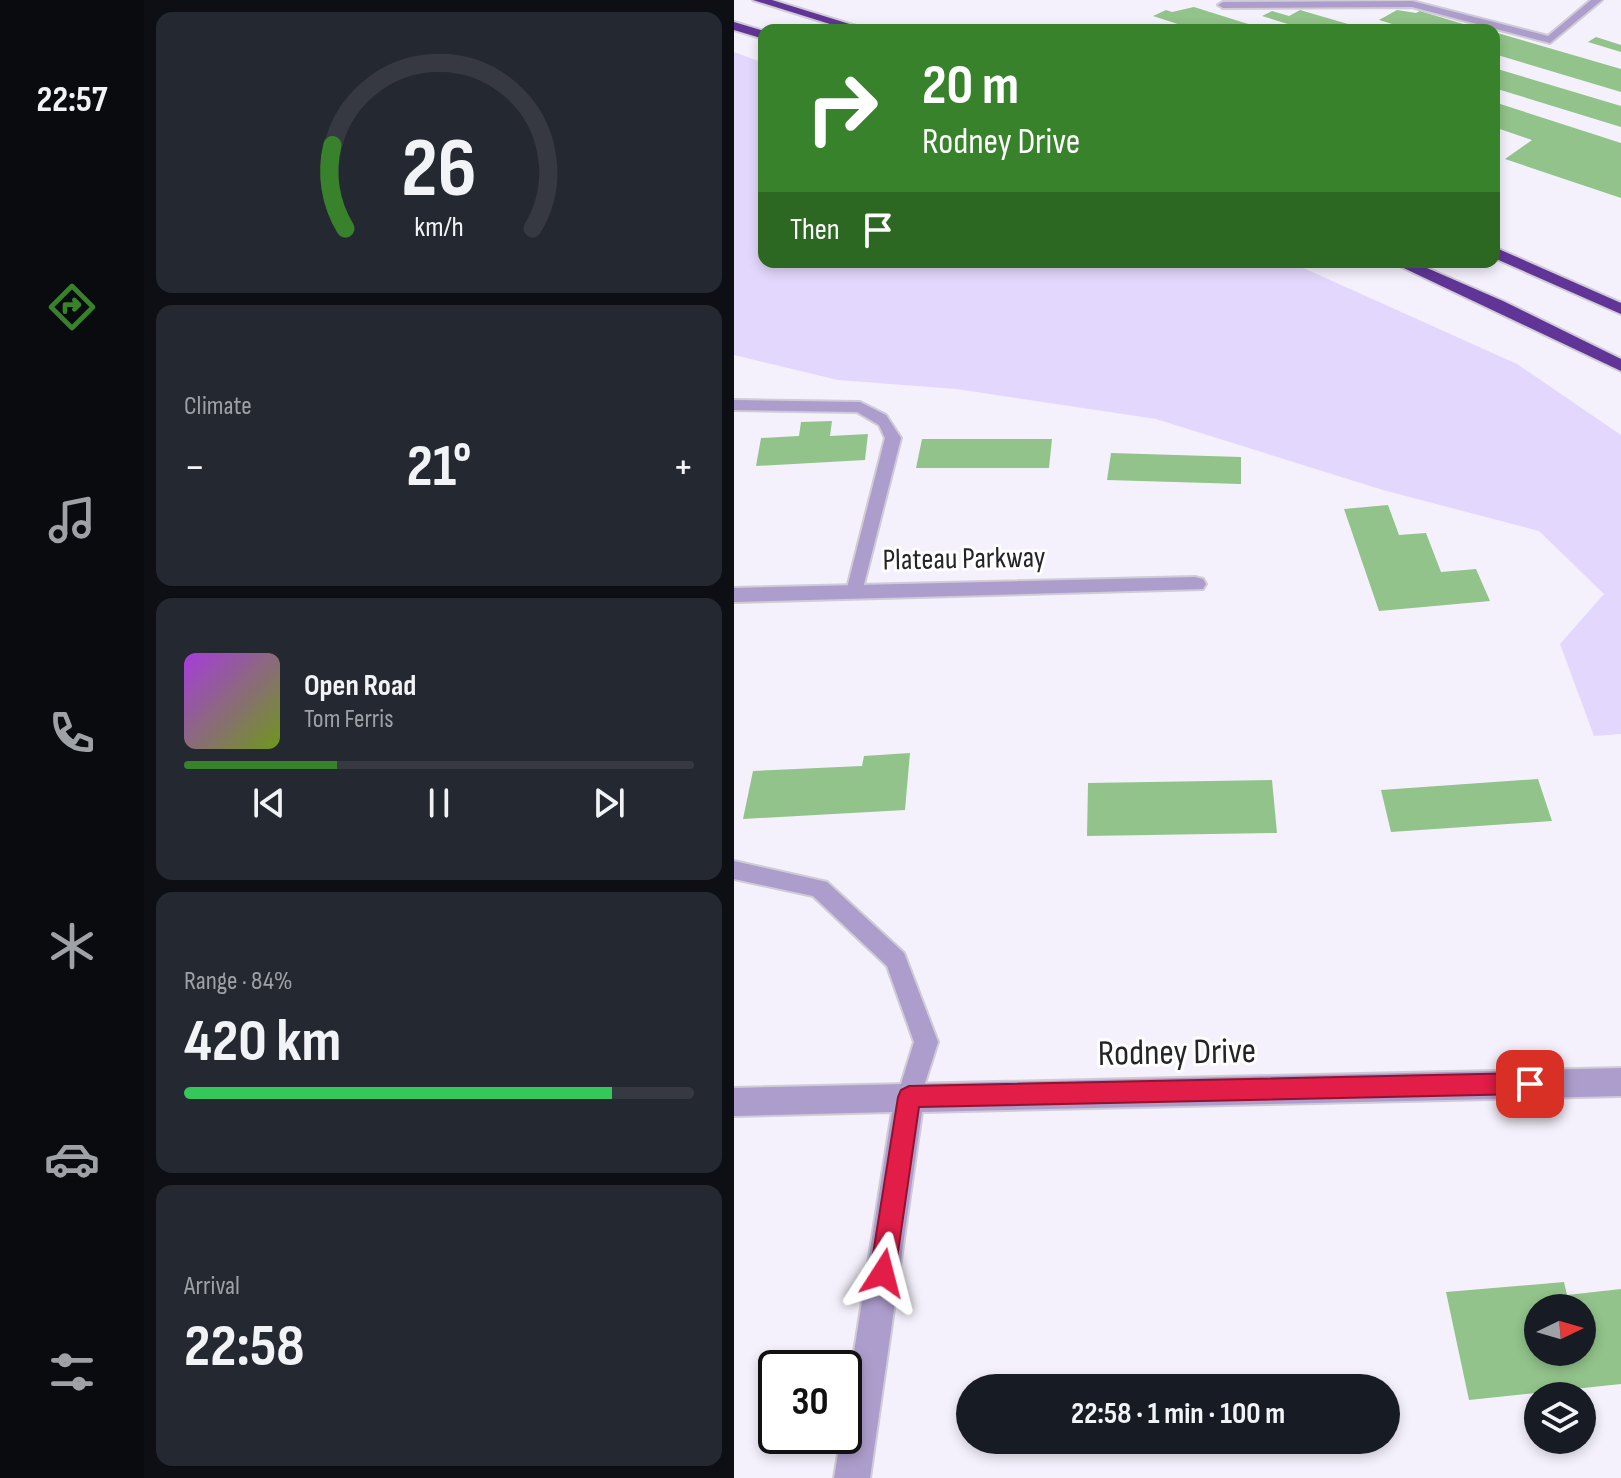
<!DOCTYPE html>
<html lang="en">
<head>
<meta charset="utf-8">
<style>
	body { margin:0; font-family:"Sofia Sans Condensed",sans-serif; background:#242831; color:#f1f3f6; height:100vh; display:flex; flex-direction:column; font-size:30px; white-space:nowrap }
	* { box-sizing:border-box; margin:0 }
	p { font-size:26px; color:#9ea1a6 }
	.icon { flex:none; width:44px; height:44px; fill:none; stroke:currentColor; stroke-width:2; stroke-linecap:round; stroke-linejoin:round }
	.map { position:relative; flex:1; overflow:hidden }
	.details { display:flex; flex-direction:column; gap:12px; padding:12px; background:#0d0f14; width:590px }
	.details>* { flex:none }
	.banner { position:absolute; left:24px; top:24px; width:742px; height:244px; border-radius:16px; box-shadow:0 4px 12px #0003; background:#37822a; color:#fff; overflow:hidden }
	.needle { width:52px; rotate:85deg }
	.tools { position:absolute; left:790px; top:1294px; display:grid; gap:16px }
	.tools a { display:grid; place-items:center; width:72px; height:72px; border-radius:50%; background:#171b24; box-shadow:0 4px 12px #0003; font-size:40px }
	.speed { position:absolute; left:24px; top:1350px; display:flex; gap:16px; font-size:40px; font-weight:700; text-align:center }
	.speed>* { display:grid; place-content:center; width:104px; height:104px; border-radius:50%; background:#171b24; box-shadow:0 4px 12px #0003; line-height:1 }
	.speed .limit { border:4px solid #111; border-radius:12px; background:#fff; color:#111 }
	.pin { position:absolute; display:grid; place-items:center; width:68px; height:68px; color:#fff; margin:-34px; border-radius:16px; box-shadow:0 4px 12px #0006 }
	.me { position:absolute; width:88px; margin:-44px; rotate:9deg; stroke-linejoin:round; filter:drop-shadow(0 0 6px #0008) }
	.turn { display:flex; align-items:center; gap:28px; height:168px; padding:0 32px; font-size:36px }
	.turn .icon { width:104px; height:104px; stroke-width:2.5 }
	.turn b { display:block; font-size:56px; line-height:68px }
	.then { display:flex; align-items:center; height:76px; padding:0 32px; background:#0003; gap:16px; font-size:30px }
	.big { font-size:60px; font-weight:700; line-height:1.1 }
	.details .tile { flex:1; display:flex; flex-direction:column; justify-content:center; gap:12px; min-width:0; padding:0 28px; border-radius:16px; background:#242831 }
	.details .dial { align-items:center; gap:0 }
	.dial svg { height:208px; overflow:visible; fill:none; stroke:#363941; stroke-width:7; stroke-linecap:round; text-anchor:middle }
	.dial text { fill:#f1f3f6; stroke:none }
	.song { display:flex; align-items:center; gap:24px }
	.cover { width:96px; height:96px; border-radius:12px; background:linear-gradient(135deg,hsl(280 70% 55%),hsl(80 70% 35%)) }
	.played { height:8px; border-radius:4px; background:linear-gradient(90deg,#37822a 30%,#363941 30%) }
	.keys { display:flex; justify-content:space-around; direction:ltr }
	.heat { display:flex; justify-content:space-between; align-items:center; font-size:44px; direction:ltr }
	.charge { height:12px; border-radius:6px; background:linear-gradient(90deg,#34c759 84%,#363941 0) }
	.trip { position:absolute; left:222px; top:1374px; width:444px; height:80px; border-radius:40px; background:#171b24; box-shadow:0 4px 12px #0003; font-weight:700; line-height:80px; text-align:center }
	main { display:flex; flex:1; min-height:0 }
	.dock { display:flex; flex-direction:column; width:144px; justify-content:space-around; align-items:center; background:#090b0e; color:#9ea1a6 }
	.dock .icon { width:56px; height:56px }
	.dock .active { color:#37822a }
	.dock b { font-size:36px; color:#f1f3f6 }
	.map>svg:first-child { display:block }
	.green { fill:#e4d7fd }
	.building { fill:#92c38a; fill-rule:evenodd }
	.lines { fill:none; stroke-linecap:round; stroke-linejoin:round }
	.lane-casing { stroke:#cfccd6; stroke-width:4 }
	.street-casing { stroke:#cfccd6; stroke-width:4 }
	.highway-casing { stroke:#cfccd6; stroke-width:4 }
	.lane { fill:#ad9dcc; fill-rule:evenodd }
	.street { fill:#ad9dcc; fill-rule:evenodd }
	.highway { fill:#613597; fill-rule:evenodd }
	.route { fill:#e11d48; stroke:#92132f; stroke-width:2 }
	.labels { text-anchor:middle; dominant-baseline:central; stroke-width:6; stroke-linejoin:round; paint-order:stroke }
	.street-label { font-size:30px; fill:#252428; stroke:#fff }
	.near-street-label { font-size:36px; fill:#252428; stroke:#fff }
</style>
</head>
<body>
<main>
<nav class="dock">
<b>22:57</b>
<svg class="icon active" aria-label="directions" viewBox="0 0 24 24"><path d="M12 3l9 9-9 9-9-9zM9 14v-3h6M13 9l2 2-2 2"/></svg>
<svg class="icon" aria-label="music" viewBox="0 0 24 24"><path d="M9 18V5l10-2v13"/><circle cx="6" cy="18" r="3"/><circle cx="16" cy="16" r="3"/></svg>
<svg class="icon" aria-label="phone" viewBox="0 0 24 24"><path d="M5 4h4l2 5-3 2q2 4 5 5l2-3 5 2v4C11 20 4 13 5 4z"/></svg>
<svg class="icon" aria-label="climate" viewBox="0 0 24 24"><path d="M12 3v18M4 7l16 10M4 17L20 7"/></svg>
<svg class="icon" aria-label="car" viewBox="0 0 24 24"><path d="M5 17H2v-5l4-1 3-4h7l3 4 3 1v5h-3M9 17h6M6 11h13"/><circle cx="7" cy="17" r="2"/><circle cx="17" cy="17" r="2"/></svg>
<svg class="icon" aria-label="filters" viewBox="0 0 24 24"><path d="M4 7h16M4 17h16"/><circle cx="9" cy="7" r="2"/><circle cx="15" cy="17" r="2"/></svg>
</nav>
<section class="details">
<div class="tile dial"><svg viewBox="0 0 100 80">
<path d="M14 69A42 42 0 1 1 86 69"/>
<path d="M14 69A42 42 0 0 1 9 37" stroke="#37822a"/>
<text x="50" y="56" font-size="32" font-weight="700">26</text>
<text x="50" y="72" font-size="11">km/h</text>
</svg></div>
<div class="tile"><p>Climate</p>
<div class="heat"><a>−</a><b class="big">21°</b><a>+</a></div>
</div>
<div class="tile">
<div class="song"><i class="cover"></i><div><b>Open Road</b><p>Tom Ferris</p></div></div>
<div class="played"></div>
<div class="keys"><svg class="icon" aria-label="previous" viewBox="0 0 24 24"><path d="M18 5L8 12l10 7zM5 5v14"/></svg><svg class="icon" aria-label="pause" viewBox="0 0 24 24"><path d="M8 5v14M16 5v14"/></svg><svg class="icon" aria-label="next" viewBox="0 0 24 24"><path d="M6 5l10 7-10 7zM19 5v14"/></svg></div>
</div>
<div class="tile"><p>Range · 84%</p><b class="big">420 km</b><div class="charge"></div></div>
<div class="tile"><p>Arrival</p><b class="big">22:58</b></div>
</section>
<div class="map">
<svg width="887" height="1478" viewBox="0 0 887 1478">
	<rect width="100%" height="100%" fill="#f4f1fc"/>
	<!-- green -->
	<polygon class="green" points="0,52 30,63 30,262 556,262 783,364 887,435 887,734 860,736 826,644 870,594 805,531 649,490 422,419 222,389 104,380 0,355"/>
	<!-- building -->
	<g class="building">
		<polygon points="460,7 530,29 530,30 462,30 419,16 432,10 438,12"/>
		<polygon points="566,10 631,29 630,30 573,30 528,16 538,11 555,16"/>
		<polygon points="663,10 682,13 686,11 749,30 678,30 645,20"/>
		<polygon points="760,32 887,69 887,92 760,54"/>
		<polygon points="862,37 887,45 887,52 854,42"/>
		<polygon points="760,68 887,106 887,127 760,88"/>
		<polygon points="760,102 887,143 887,198 771,159 798,140 760,127"/>
		<polygon points="98,421 96,436 134,434 131,460 22,466 27,438 65,436 67,422"/>
		<polygon points="188,439 318,439 315,468 182,468"/>
		<polygon points="377,453 507,457 507,484 373,480"/>
		<polygon points="654,505 665,535 692,533 707,572 742,569 756,601 645,611 610,509"/>
		<polygon points="176,753 171,810 9,819 19,771 128,766 130,756"/>
		<polygon points="804,779 818,821 657,832 647,790"/>
		<polygon points="538,780 543,833 353,836 354,783"/>
		<path d="M830,1282L833,1295L887,1289V1384L735,1400L712,1292ZM804,1308H848V1352H804Z"/>
	</g>
	<g class="lines">
		<!-- lane casing -->
		<g class="lane-casing">
			<g id="lane">
				<polygon points="857,0 868,0 816,43 678,7 489,8 484,5 489,2 678,1 814,36"/>
				<polygon points="0,400 126,402 152,415 167,438 127,596 115,596 112,592 151,438 145,425 123,412 0,410"/>
				<polygon points="0,861 93,882 170,953 204,1042 184,1105 175,1109 166,1105 163,1097 180,1042 153,966 79,896 0,879"/>
			</g>
		</g>
		<!-- street casing -->
		<g class="street-casing">
			<g id="street">
				<polygon points="461,577 469,579 472,584 469,589 0,602 0,588"/>
				<polygon points="887,1068 887,1096 188,1112 136,1478 100,1478 107,1436 110,1436 110,1415 158,1112 0,1116 0,1088"/>
			</g>
		</g>
		<!-- highway casing -->
		<g class="highway-casing">
			<g id="highway">
				<polygon points="19,0 38,0 135,30 115,30"/>
				<polygon points="0,22 30,31 30,39 0,30"/>
				<polygon points="760,247 887,303 887,314 760,258"/>
				<polygon points="657,262 679,262 769,301 887,359 887,371"/>
			</g>
		</g>
		<!-- lane -->
		<use href="#lane" class="lane"/>
		<!-- street -->
		<use href="#street" class="street"/>
		<!-- highway -->
		<use href="#highway" class="highway"/>
	</g>
	<!-- route -->
	<polygon class="route" points="796,1073 804,1076 807,1084 804,1091 796,1094 185,1107 161,1273 158,1282 149,1285 140,1282 136,1273 164,1097 167,1090 175,1086"/>
	<g class="labels">
		<!-- street labels -->
		<g class="street-label">
			<text transform="translate(230 559) rotate(-1)">Plateau Parkway</text>
		</g>
		<!-- near-street labels -->
		<g class="near-street-label">
			<text transform="translate(443 1053) rotate(-1)">Rodney Drive</text>
		</g>
	</g>
</svg>
<div class="tools">
<a><svg class="needle" viewBox="-14 -14 28 28"><path d="M0-13l5 13h-10z" fill="#e53935"/><path d="M0 13l5-13h-10z" fill="#9ea1a6"/></svg></a>
<a><svg class="icon" aria-label="layers" viewBox="0 0 24 24"><path d="M12 4l9 5-9 5-9-5zM3 14l9 5 9-5"/></svg></a>
</div>
<div class="speed"><div class="limit">30</div></div>
<div class="pin" style="left:796px;top:1084px;background:#d93025"><svg class="icon" aria-label="arrive" viewBox="0 0 24 24"><path d="M6 21V4h12l-3 4 3 4H6"/></svg></div>
<svg class="me" style="left:149px;top:1273px" viewBox="-20 -20 40 40"><path d="M0-17L14 15 0 8-14 15z" fill="#e11d48" stroke="#fff" stroke-width="4"/></svg>
<div class="trip">22:58 · 1 min · 100 m</div>
<div class="banner">
<div class="turn"><svg class="icon" aria-label="right" viewBox="0 0 24 24"><path d="M7 20v-9h11M14 6l5 5-5 5"/></svg><div><b>20 m</b>Rodney Drive</div></div>
<div class="then">Then<svg class="icon" aria-label="arrive" viewBox="0 0 24 24"><path d="M6 21V4h12l-3 4 3 4H6"/></svg></div>
</div>
</div>
</main>
</body>
</html>
